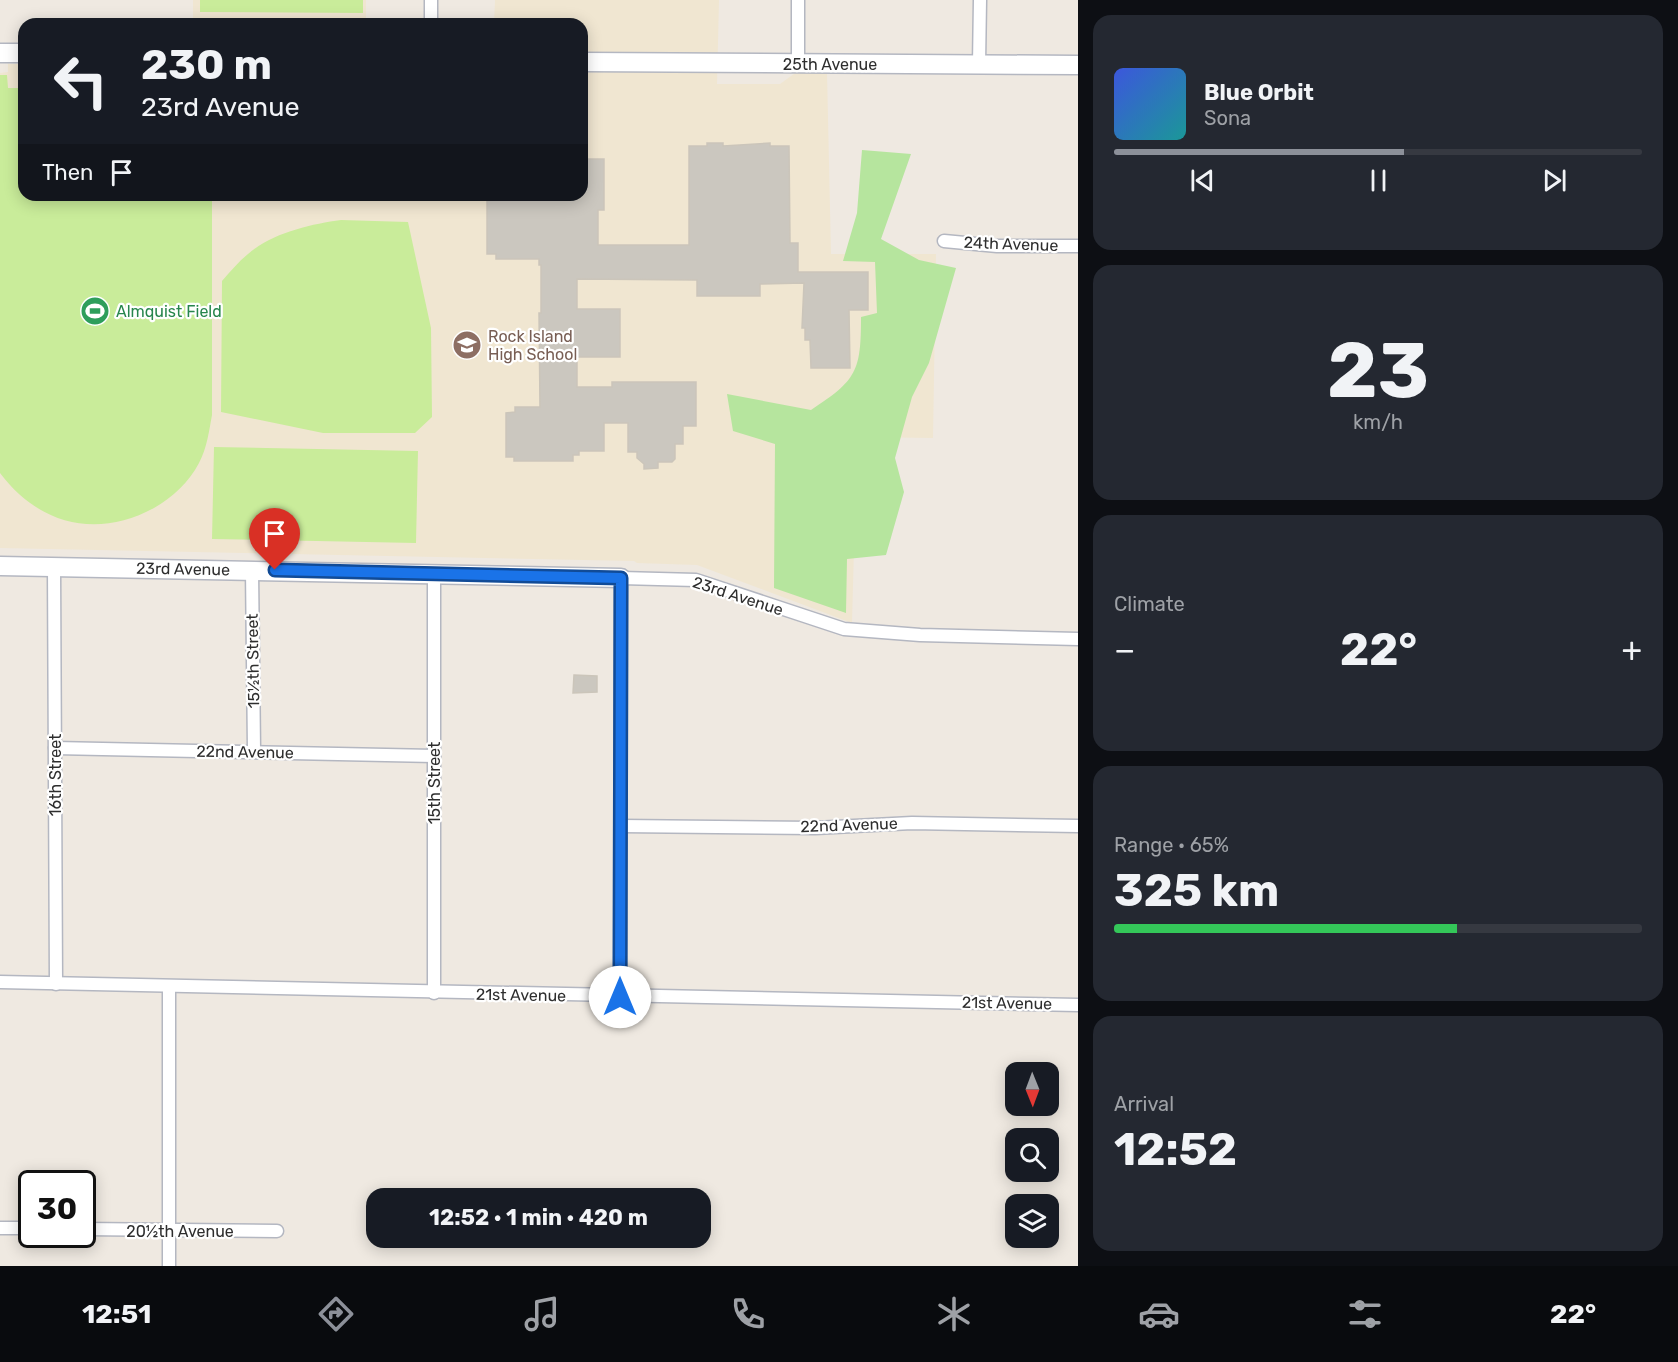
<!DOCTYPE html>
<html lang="en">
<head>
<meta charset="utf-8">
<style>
	body { margin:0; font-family:Rubik,sans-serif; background:#242831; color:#f1f3f6; height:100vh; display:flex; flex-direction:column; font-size:22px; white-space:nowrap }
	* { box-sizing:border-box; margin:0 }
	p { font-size:20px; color:#9ea1a6 }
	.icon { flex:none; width:33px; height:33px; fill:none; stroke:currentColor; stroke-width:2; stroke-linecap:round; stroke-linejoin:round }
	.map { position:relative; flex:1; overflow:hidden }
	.panel { display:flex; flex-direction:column; gap:15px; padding:15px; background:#0d0f14; width:600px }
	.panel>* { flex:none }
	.top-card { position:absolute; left:18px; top:18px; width:570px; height:183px; border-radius:18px; box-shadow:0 3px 15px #0003; background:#171b24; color:#f1f3f6; overflow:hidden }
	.needle { width:39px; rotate:179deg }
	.controls { position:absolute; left:1005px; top:1062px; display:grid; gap:12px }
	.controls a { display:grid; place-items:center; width:54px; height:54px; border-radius:12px; background:#171b24; box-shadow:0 3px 15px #0003; font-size:30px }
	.speed { position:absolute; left:18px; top:1170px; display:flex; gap:12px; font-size:30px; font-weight:700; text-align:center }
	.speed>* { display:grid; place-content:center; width:78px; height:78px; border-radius:50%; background:#171b24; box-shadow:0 3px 15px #0003; line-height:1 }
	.speed .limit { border:3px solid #111; border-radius:9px; background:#fff; color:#111 }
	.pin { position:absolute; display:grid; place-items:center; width:51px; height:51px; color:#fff; margin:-62px -26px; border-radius:50% 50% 50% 0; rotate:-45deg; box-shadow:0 0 6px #0007 }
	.pin .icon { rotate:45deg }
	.me { position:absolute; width:66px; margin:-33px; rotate:0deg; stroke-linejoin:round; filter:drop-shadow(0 0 4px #0008) }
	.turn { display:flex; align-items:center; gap:21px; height:126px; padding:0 24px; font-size:27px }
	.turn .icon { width:78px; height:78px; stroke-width:2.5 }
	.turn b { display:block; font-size:42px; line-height:51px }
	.then { display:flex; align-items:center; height:57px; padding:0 24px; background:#0003; gap:12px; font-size:22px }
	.big { font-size:45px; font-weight:700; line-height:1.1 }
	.panel .tile { flex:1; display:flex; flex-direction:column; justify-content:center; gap:9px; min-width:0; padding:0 21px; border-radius:18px; background:#242831 }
	.panel .dial { align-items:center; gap:0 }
	.dial b { font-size:78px; line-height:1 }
	.song { display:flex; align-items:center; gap:18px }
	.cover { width:72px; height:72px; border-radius:9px; background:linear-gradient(135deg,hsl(230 70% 55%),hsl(180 70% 35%)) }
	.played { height:6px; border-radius:3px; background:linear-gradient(90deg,#8c9099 55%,#363941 55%) }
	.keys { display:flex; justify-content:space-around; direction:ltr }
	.heat { display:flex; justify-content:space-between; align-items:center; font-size:33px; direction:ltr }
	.charge { height:9px; border-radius:4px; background:linear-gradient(90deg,#34c759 65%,#363941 0) }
	.trip { position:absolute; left:366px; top:1188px; width:345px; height:60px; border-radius:18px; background:#171b24; box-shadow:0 3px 15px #0003; font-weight:700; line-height:60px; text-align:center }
	.tabs { display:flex; height:96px; justify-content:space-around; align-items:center; background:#090b0e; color:#9ea1a6 }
	.tabs .icon { width:42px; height:42px }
	.tabs .selected { color:#8c9099 }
	.tabs b { font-size:27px; color:#f1f3f6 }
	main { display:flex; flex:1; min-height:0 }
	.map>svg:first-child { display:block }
	.education { fill:#f0e6d1 }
	.green { fill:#b6e59e }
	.pitch { fill:#c9ec9a }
	.building { fill:#cbc7bf; stroke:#cbc5ba; stroke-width:1.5 }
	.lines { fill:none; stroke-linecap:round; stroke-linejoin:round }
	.street-casing { stroke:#b4b7c1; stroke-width:15 }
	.secondary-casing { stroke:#b4b7c1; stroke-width:21 }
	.street { stroke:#fff; stroke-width:12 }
	.secondary { stroke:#fff; stroke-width:18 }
	.route-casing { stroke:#114b97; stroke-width:15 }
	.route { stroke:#1a73e8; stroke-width:10 }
	.labels { text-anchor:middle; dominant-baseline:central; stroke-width:4.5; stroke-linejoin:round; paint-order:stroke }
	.street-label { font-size:16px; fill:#2e2e2e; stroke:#fff }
	.leisure-label { font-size:16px; fill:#27864d; stroke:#fff; text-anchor:start }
	.education-label { font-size:16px; fill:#785e54; stroke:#fff; text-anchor:start }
</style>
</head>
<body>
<main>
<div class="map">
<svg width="1078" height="1266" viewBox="0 0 1078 1266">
	<rect width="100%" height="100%" fill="#efe9e1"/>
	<!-- education -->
	<g class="education">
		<rect x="193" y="0" width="173" height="24"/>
		<polygon points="495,0 719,0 717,84 780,84 798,71 827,73 831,254 936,254 933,438 857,437 852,623 697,565 637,563 634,561 0,548 0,73 8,72 8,64 24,64 24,195 582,195 582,24 494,24"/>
	</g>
	<!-- green -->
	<path class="green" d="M862,150L911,154L881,239L919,260L956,268L929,363L912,397L895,458L904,492L886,555L847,559L846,613L774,588L775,444L733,431L727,394L811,410C857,380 861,371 861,317L877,313L875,262L843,261L857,213Z"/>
	<!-- pitch -->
	<g class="pitch">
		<polygon points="200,0 363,0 363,13 200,12"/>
		<path d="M0,75H7L8,88H24V195H212V415C209,431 207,448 199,463C189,482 173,497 154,508C97,539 39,525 0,473Z"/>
		<path d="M341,220L408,222L431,328L432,417L415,433H323L221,412L222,281C230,272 238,262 248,254C272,233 311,224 341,220Z"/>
		<polygon points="214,447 418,451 416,543 212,539"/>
	</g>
	<!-- building -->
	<g class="building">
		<polygon points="707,143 723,143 723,146 770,143 770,146 789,146 790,243 798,243 798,272 868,272 868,310 849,310 850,368 811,368 810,340 805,340 805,328 802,328 804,283 760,284 760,296 697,296 697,280 577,279 577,309 620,309 620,357 577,357 577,387 612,387 612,382 696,382 696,426 683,426 683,444 675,444 675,459 672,462 658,462 658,468 644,469 644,464 637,458 637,452 628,452 628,423 604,423 604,451 579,451 579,455 573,455 573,461 514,461 514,457 506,457 506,413 515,412 515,407 540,407 539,313 541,313 541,265 539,265 539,259 496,259 496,254 487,254 487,195 582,195 582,159 604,159 604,210 598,210 598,245 689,245 689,146 707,146"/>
		<polygon points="574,675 597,676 597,692 573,693"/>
	</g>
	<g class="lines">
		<!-- street casing -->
		<g class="street-casing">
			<g id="street">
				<polyline points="431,24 431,0"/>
				<polyline points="798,62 798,0"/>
				<polyline points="979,64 980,0"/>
				<polyline points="944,241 997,246 1078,246"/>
				<polyline points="54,567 56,984"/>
				<polyline points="252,570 254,751"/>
				<polyline points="55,748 434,756"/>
				<polyline points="621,826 815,828 912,823 1078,826"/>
				<polyline points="0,982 1078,1005"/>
				<polyline points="169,987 169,1266"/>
				<polyline points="434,993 434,574"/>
				<polyline points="620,997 621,578 696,580 844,629 920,635 1078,639"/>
				<polyline points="0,1228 32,1228"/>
				<polyline points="82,1229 277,1231"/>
			</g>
		</g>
		<!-- secondary casing -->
		<g class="secondary-casing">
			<g id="secondary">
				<polyline points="0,53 24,53"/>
				<polyline points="582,62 1078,65"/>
				<polyline points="0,566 621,578"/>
			</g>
		</g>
		<!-- street -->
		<use href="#street" class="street"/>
		<!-- secondary -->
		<use href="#secondary" class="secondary"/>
	</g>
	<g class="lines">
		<!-- route casing -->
		<g class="route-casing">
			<polyline id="route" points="275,570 621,578 620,997"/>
		</g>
		<!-- route -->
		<use href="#route" class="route"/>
	</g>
	<!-- icons -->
	<defs>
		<g id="stadium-disc" transform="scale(1.5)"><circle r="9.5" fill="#2e9e5b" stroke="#fff"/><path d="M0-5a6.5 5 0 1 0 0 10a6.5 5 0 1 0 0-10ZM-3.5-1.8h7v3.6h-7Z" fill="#fff"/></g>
		<g id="school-disc" transform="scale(1.5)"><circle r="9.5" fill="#8d6e63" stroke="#fff"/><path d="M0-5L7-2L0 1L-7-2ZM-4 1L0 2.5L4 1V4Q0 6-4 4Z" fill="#fff"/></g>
	</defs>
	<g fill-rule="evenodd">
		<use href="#stadium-disc" x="95" y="311"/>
		<use href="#school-disc" x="467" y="345"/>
	</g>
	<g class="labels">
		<!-- street labels -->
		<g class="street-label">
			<text x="830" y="64">25th Avenue</text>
			<text transform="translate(1011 244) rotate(2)">24th Avenue</text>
			<text transform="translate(183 569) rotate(1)">23rd Avenue</text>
			<text transform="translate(738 596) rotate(18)">23rd Avenue</text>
			<text transform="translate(253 661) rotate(-91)">15½th Street</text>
			<text transform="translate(245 752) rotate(1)">22nd Avenue</text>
			<text transform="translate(55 775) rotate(-90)">16th Street</text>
			<text transform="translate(434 783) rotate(-90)">15th Street</text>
			<text transform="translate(849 825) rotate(-2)">22nd Avenue</text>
			<text transform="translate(521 995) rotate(1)">21st Avenue</text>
			<text transform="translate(1007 1003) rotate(1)">21st Avenue</text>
			<text x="180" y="1231">20½th Avenue</text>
		</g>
		<!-- leisure labels -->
		<g class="leisure-label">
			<text x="116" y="311">Almquist Field</text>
		</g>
		<!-- education labels -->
		<g class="education-label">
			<text x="488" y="336">Rock Island<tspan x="488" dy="18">High School</tspan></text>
		</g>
	</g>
</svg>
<div class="controls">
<a><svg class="needle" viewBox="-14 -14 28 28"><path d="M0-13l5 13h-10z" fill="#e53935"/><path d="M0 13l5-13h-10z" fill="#9ea1a6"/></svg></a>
<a><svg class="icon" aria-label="search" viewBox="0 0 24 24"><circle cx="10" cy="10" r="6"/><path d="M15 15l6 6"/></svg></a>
<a><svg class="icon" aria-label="layers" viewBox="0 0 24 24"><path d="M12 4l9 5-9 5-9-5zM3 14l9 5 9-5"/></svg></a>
</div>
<div class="speed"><div class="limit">30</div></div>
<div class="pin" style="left:275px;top:570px;background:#d93025"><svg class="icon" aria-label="arrive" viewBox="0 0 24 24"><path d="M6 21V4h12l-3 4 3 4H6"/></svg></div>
<svg class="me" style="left:620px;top:997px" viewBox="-20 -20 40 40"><circle r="19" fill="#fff"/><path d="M0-13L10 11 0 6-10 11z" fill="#1a73e8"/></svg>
<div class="trip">12:52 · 1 min · 420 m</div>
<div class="top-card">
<div class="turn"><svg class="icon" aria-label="left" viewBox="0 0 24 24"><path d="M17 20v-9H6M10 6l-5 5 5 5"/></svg><div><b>230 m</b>23rd Avenue</div></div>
<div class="then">Then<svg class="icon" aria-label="arrive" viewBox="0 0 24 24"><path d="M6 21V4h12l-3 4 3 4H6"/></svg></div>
</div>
</div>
<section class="panel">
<div class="tile">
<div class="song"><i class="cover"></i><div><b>Blue Orbit</b><p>Sona</p></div></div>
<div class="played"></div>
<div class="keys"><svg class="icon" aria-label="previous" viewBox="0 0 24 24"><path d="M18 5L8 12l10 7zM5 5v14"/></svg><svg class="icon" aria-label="pause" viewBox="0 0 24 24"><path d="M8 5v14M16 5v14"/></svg><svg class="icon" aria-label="next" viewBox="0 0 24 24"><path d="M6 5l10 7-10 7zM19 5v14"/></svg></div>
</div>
<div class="tile dial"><b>23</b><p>km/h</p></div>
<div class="tile"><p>Climate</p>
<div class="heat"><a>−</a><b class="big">22°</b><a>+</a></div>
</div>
<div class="tile"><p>Range · 65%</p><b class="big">325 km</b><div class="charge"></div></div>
<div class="tile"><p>Arrival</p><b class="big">12:52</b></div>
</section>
</main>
<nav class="tabs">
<b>12:51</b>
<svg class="icon selected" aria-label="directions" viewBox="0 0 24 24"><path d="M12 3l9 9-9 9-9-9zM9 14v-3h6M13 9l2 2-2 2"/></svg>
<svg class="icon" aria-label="music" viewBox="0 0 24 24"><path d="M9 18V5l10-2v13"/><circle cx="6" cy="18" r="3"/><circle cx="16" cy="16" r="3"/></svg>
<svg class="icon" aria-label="phone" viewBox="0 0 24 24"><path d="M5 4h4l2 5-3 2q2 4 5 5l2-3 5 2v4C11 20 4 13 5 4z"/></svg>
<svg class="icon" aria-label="climate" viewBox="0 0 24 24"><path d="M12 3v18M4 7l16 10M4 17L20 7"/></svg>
<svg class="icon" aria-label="car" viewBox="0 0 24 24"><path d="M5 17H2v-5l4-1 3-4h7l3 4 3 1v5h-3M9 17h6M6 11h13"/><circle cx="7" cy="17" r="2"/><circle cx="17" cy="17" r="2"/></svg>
<svg class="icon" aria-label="filters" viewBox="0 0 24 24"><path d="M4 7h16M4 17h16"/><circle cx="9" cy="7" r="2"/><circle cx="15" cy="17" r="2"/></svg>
<b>22°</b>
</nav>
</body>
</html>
